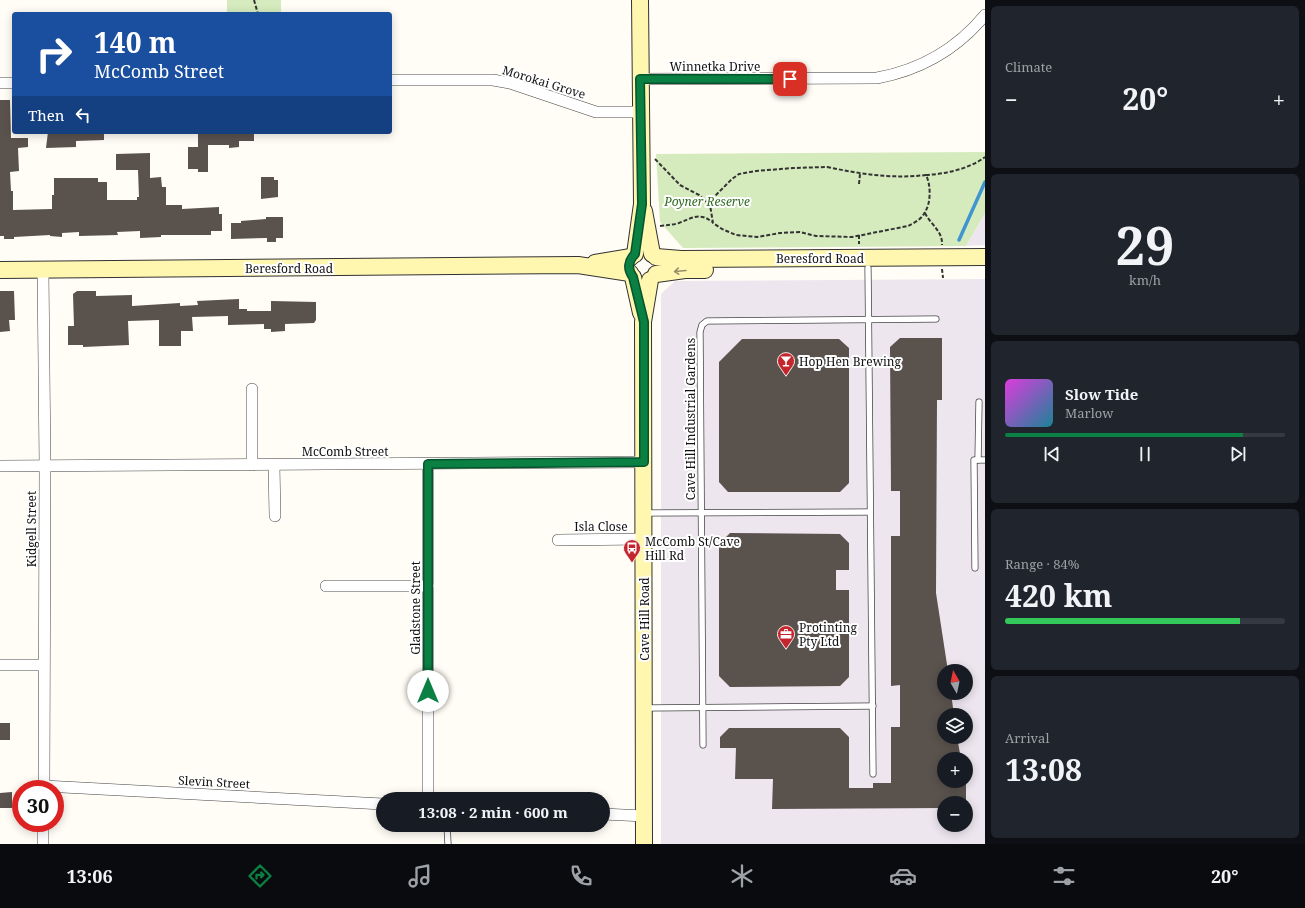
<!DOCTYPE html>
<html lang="en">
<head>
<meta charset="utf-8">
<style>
	body { margin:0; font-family:"Noto Serif",serif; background:#20242c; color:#f1f3f6; height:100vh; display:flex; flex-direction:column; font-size:15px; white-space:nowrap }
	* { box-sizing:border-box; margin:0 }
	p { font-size:13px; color:#9ea1a6 }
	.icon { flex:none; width:22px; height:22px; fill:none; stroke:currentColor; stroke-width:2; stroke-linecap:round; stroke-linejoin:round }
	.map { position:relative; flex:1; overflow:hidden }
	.side { display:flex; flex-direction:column; gap:6px; padding:6px; background:#0d0f14; width:320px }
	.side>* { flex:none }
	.banner { position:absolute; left:12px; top:12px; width:380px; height:122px; border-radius:4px; box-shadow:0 2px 10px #0003; background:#1a4fa0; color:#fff; overflow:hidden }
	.needle { width:26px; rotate:351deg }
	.buttons { position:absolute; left:937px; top:664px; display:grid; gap:8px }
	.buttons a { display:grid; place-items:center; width:36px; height:36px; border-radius:50%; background:#171b24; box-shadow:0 2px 10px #0003; font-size:20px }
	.speed { position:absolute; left:12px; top:780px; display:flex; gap:8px; font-size:20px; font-weight:700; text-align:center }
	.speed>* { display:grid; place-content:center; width:52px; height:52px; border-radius:50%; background:#171b24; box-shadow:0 2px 10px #0003; line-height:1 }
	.speed .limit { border:6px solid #d22; background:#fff; color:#111 }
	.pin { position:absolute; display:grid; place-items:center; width:34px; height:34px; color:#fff; margin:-17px; border-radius:8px; box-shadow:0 2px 6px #0006 }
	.me { position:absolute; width:44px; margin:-22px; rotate:0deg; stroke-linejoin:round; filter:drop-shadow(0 0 3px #0008) }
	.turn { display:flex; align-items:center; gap:14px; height:84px; padding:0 16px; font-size:18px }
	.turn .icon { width:52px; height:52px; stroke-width:2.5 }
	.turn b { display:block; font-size:28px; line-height:34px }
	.then { display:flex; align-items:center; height:38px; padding:0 16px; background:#0003; gap:8px; font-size:15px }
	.big { font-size:30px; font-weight:700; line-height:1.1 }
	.side .card { flex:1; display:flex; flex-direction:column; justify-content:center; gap:6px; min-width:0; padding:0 14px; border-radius:6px; background:#20242c }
	.side .dial { align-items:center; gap:0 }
	.dial b { font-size:52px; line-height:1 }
	.song { display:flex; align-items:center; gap:12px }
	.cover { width:48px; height:48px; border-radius:6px; background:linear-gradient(135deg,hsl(300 70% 55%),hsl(190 70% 35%)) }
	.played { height:4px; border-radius:2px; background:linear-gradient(90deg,#0b8043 85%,#363941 85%) }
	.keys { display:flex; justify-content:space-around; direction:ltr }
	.heat { display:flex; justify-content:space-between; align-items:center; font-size:22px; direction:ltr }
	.charge { height:6px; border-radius:3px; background:linear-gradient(90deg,#34c759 84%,#363941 0) }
	.trip { position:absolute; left:376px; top:792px; width:234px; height:40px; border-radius:20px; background:#171b24; box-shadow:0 2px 10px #0003; font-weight:700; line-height:40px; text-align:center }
	.tabs { display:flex; height:64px; justify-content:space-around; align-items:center; background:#090b0e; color:#9ea1a6 }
	.tabs .icon { width:28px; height:28px }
	.tabs .on { color:#0b8043 }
	.tabs b { font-size:18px; color:#f1f3f6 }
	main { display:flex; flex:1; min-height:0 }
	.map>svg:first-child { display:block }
	.industrial { fill:#eee6ef; fill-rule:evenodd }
	.green { fill:#d5ebbd }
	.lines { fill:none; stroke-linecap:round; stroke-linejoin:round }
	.stream { stroke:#3f96cf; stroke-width:3.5 }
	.building { fill:#5a524d }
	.lane-casing { stroke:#444; stroke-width:7 }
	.street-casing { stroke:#444; stroke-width:12 }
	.secondary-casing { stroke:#333; stroke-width:18 }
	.path { stroke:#333; stroke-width:2; stroke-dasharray:4 2; stroke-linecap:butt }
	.lane { stroke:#fff; stroke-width:5.5 }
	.street { stroke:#fff; stroke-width:11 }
	.secondary { stroke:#fff6b0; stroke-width:16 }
	.oneway { stroke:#948f68 }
	.route-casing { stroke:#07532c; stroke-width:10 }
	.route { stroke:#0b8043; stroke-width:7 }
	.labels { text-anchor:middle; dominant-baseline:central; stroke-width:4; stroke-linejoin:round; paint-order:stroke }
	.street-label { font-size:12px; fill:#111; stroke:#fff }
	.park-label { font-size:12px; font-style:italic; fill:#2f6b1f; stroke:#fff }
	.poi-label { font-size:12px; fill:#111; stroke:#fff; text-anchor:start }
</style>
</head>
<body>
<main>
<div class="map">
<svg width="985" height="844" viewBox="0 0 985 844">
	<rect width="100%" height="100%" fill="#fffdf5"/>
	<!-- industrial -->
	<g class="industrial">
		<polygon points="985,213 985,245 966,246"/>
		<path d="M985,279V844H661V294L675,281ZM944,671H966V693H944ZM944,715H966V737H944ZM944,759H966V781H944ZM944,803H966V825H944Z"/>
	</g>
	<!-- green -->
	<g class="green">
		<rect x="227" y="0" width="54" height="14"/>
		<polygon points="985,152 985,213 966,246 683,248 660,222 656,154"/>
	</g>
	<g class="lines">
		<!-- stream -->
		<polyline class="stream" points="959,240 985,182"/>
	</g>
	<!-- building -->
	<g class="building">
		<polygon points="0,100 10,100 11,138 28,138 28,147 18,148 19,171 10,172 11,191 13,191 13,210 52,209 52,195 54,195 54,178 98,178 98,182 107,182 107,200 137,200 137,197 139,197 138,170 116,170 116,154 150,153 150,178 161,177 162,187 166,187 166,205 182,205 182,209 219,207 219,214 222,214 222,231 211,231 211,235 161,235 161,237 140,238 140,231 117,232 118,235 79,236 79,232 62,233 62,237 50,236 50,235 14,237 14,239 4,239 4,236 0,236"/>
		<polygon points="48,132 104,132 104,140 76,141 76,147 46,148"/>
		<polygon points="198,132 254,132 254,141 239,141 239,147 229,148 229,145 208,145 208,172 198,172 198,169 188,169 188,147 198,147"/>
		<polygon points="261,177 274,177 274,180 278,180 278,197 261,199"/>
		<polygon points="266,217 283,217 283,238 276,238 276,242 267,242 267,238 231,239 231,223 241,223 241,221 266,219"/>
		<polygon points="0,291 14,291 15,320 9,320 10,331 0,332"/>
		<polygon points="77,291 96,291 96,296 132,295 132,306 180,303 180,306 198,305 197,301 239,299 239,309 247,309 247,311 271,311 271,301 316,302 316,320 314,323 285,324 285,331 271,332 271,329 264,329 264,324 228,325 228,316 192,317 193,331 181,331 181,346 159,346 159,320 128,321 129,345 83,347 83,345 68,345 68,326 74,326 73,294"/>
		<polygon points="900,338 942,338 942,400 937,400 936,593 948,671 944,671 944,693 951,693 954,715 944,715 944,737 957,737 961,759 944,759 944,783 966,783 966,803 944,803 944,808 772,809 773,779 735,779 736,748 720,748 720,737 729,728 840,728 849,737 849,788 873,788 873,783 891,783 891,727 900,727 900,685 891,686 891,536 900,536 900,491 891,491 890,347"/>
		<polygon points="742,339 839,339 849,348 849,483 840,492 728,492 719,482 719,362"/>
		<polygon points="730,533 840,534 849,543 849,570 836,570 836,590 849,590 849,677 840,686 730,687 719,676 719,544"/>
		<rect x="0" y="723" width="10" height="17"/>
		<polygon points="12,792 12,808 0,808 0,793"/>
	</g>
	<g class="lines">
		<!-- lane casing -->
		<g class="lane-casing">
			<g id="lane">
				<polyline points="868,268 873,774"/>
				<polyline points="978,460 979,402"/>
				<polyline points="645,513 870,512"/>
				<polyline points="975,568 974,460 985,460"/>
				<polyline points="645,708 873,706"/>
				<polyline points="703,745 700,332 702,325 707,321 936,319"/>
				<polyline points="447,825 448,844"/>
			</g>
		</g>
		<!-- street casing -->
		<g class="street-casing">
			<g id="street">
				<path d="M640,79L877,78C920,70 957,49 985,15"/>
				<polyline points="390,80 493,80 510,83 596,112 641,112"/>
				<polyline points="0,83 14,83"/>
				<polyline points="43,270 45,466 44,789"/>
				<polyline points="252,389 252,465"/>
				<polyline points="274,465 275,516"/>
				<polyline points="0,466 644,462"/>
				<polyline points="558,540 644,539"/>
				<polyline points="326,586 428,586"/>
				<polyline points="0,665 43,665"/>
				<polyline points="44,786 383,804"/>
				<polyline points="428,799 428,464"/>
				<polyline points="603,814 644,816"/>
				<polyline points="43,844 43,823"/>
			</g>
		</g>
		<!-- secondary casing -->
		<g class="secondary-casing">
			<g id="secondary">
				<polyline points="644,211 652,254"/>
				<polyline points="635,254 642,204 640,0"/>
				<polyline points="656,257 681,259 985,257"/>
				<polyline points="595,263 631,257"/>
				<polyline points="0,270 578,265 630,273"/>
				<polyline points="656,274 685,270 705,270"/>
				<polyline points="633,277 641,313"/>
				<polyline points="644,844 643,322 650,280"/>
			</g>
		</g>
		<!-- path -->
		<g class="path">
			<polyline points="254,0 258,14"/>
			<polyline points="655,159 680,185 699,195 710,205"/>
			<path d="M827,167C861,174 892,179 926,175C931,185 931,203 925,212C922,219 914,223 908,226L852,237L816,236L800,232L780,233L757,237L736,235L722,229L713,223L710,205L714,197L732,179L739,174L756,171L793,168Z"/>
			<path d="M926,175C945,174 969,169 985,157"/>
			<polyline points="859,184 860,174"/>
			<path d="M925,213C930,224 943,231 942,245"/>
			<path d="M660,226C667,225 673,225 679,223C692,218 700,212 712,222"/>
			<polyline points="859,235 859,244"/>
			<polyline points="942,269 943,278"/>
		</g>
		<!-- lane -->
		<use href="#lane" class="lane"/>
		<!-- street -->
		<use href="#street" class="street"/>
		<!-- secondary -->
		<use href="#secondary" class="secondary"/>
	</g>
	<!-- one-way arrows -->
	<defs><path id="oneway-shaft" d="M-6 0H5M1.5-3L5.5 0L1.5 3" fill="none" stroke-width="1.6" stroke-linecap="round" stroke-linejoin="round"/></defs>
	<use class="oneway" href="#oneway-shaft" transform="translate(680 271) rotate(175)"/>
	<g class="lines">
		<!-- route casing -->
		<g class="route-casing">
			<path id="route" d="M428,691V464L644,462V322L633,277C627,269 628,261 635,254L642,204L640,79H790"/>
		</g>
		<!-- route -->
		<use href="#route" class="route"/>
	</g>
	<!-- icons -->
	<defs>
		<g id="bar-pin" transform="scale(0.9)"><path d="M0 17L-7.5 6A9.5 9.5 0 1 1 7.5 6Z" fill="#c4262e" stroke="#fff"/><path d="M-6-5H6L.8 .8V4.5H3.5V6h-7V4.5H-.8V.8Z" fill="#fff"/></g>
		<g id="bus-pin" transform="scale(0.9)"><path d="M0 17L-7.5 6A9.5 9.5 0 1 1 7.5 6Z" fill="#c4262e" stroke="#fff"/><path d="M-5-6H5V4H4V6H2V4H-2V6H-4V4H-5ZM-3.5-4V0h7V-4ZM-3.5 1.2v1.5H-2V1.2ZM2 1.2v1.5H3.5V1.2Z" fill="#fff"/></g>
		<g id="office-pin" transform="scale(0.9)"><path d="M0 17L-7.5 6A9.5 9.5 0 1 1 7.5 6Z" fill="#c4262e" stroke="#fff"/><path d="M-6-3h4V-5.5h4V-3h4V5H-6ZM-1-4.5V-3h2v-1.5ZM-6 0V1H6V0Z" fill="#fff"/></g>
	</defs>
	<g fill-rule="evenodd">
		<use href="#bar-pin" x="786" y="361"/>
		<use href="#bus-pin" x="632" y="548"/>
		<use href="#office-pin" x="786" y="634"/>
	</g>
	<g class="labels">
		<!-- street labels -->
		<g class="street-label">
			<text x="715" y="66">Winnetka Drive</text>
			<text transform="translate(544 82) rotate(17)">Morokai Grove</text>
			<text x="820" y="258">Beresford Road</text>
			<text x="289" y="268">Beresford Road</text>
			<text transform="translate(690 419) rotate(-90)">Cave Hill Industrial Gardens</text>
			<text x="345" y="451">McComb Street</text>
			<text x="601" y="526">Isla Close</text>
			<text transform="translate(31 529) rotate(-90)">Kidgell Street</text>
			<text transform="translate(415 608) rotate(-90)">Gladstone Street</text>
			<text transform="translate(644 619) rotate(-90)">Cave Hill Road</text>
			<text transform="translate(214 782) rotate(3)">Slevin Street</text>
		</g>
		<!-- park labels -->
		<g class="park-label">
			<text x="707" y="201">Poyner Reserve</text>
		</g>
		<!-- poi labels -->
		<g class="poi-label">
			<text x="799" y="361">Hop Hen Brewing</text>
			<text x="645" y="541">McComb St/Cave<tspan x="645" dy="14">Hill Rd</tspan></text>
			<text x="799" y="627">Protinting<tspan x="799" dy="14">Pty Ltd</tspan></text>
		</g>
	</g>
</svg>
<div class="buttons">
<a><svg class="needle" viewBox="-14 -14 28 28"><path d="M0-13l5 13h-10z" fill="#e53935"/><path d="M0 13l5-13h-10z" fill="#9ea1a6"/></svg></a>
<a><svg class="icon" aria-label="layers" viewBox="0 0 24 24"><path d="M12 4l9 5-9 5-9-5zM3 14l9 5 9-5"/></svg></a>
<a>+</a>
<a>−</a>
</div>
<div class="speed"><div class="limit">30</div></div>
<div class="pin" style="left:790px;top:79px;background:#d93025"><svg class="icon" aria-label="arrive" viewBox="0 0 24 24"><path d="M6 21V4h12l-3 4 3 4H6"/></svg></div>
<svg class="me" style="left:428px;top:691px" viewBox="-20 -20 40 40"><circle r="19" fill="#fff"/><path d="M0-13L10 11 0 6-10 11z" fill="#0b8043"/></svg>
<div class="trip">13:08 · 2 min · 600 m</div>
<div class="banner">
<div class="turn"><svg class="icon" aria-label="right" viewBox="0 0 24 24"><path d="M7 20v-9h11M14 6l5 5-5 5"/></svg><div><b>140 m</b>McComb Street</div></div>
<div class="then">Then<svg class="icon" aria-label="left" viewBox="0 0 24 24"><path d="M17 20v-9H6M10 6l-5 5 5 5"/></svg></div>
</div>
</div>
<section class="side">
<div class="card"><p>Climate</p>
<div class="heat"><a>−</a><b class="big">20°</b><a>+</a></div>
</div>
<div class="card dial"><b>29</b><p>km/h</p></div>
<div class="card">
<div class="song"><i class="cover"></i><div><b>Slow Tide</b><p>Marlow</p></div></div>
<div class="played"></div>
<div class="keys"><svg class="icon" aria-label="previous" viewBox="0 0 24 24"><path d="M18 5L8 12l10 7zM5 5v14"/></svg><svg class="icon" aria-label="pause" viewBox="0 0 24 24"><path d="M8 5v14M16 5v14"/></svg><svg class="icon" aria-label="next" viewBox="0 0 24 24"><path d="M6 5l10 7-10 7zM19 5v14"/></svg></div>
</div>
<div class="card"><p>Range · 84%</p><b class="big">420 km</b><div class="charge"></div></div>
<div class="card"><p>Arrival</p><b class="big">13:08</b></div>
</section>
</main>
<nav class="tabs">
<b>13:06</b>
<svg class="icon on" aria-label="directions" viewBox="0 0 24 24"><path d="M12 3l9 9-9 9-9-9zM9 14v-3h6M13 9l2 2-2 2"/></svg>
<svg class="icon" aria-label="music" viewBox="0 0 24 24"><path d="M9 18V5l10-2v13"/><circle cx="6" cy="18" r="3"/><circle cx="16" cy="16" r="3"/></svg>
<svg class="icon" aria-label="phone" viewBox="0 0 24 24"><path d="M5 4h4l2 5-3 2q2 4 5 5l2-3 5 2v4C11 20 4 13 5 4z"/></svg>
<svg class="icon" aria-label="climate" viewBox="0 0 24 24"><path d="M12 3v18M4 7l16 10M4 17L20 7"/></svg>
<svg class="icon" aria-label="car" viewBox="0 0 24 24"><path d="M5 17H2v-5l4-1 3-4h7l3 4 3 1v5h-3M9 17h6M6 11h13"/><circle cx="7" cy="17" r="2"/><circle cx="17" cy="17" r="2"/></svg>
<svg class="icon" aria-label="filters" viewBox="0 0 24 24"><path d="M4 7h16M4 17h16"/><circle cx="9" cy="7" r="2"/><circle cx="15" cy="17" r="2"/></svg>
<b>20°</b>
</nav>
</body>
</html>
